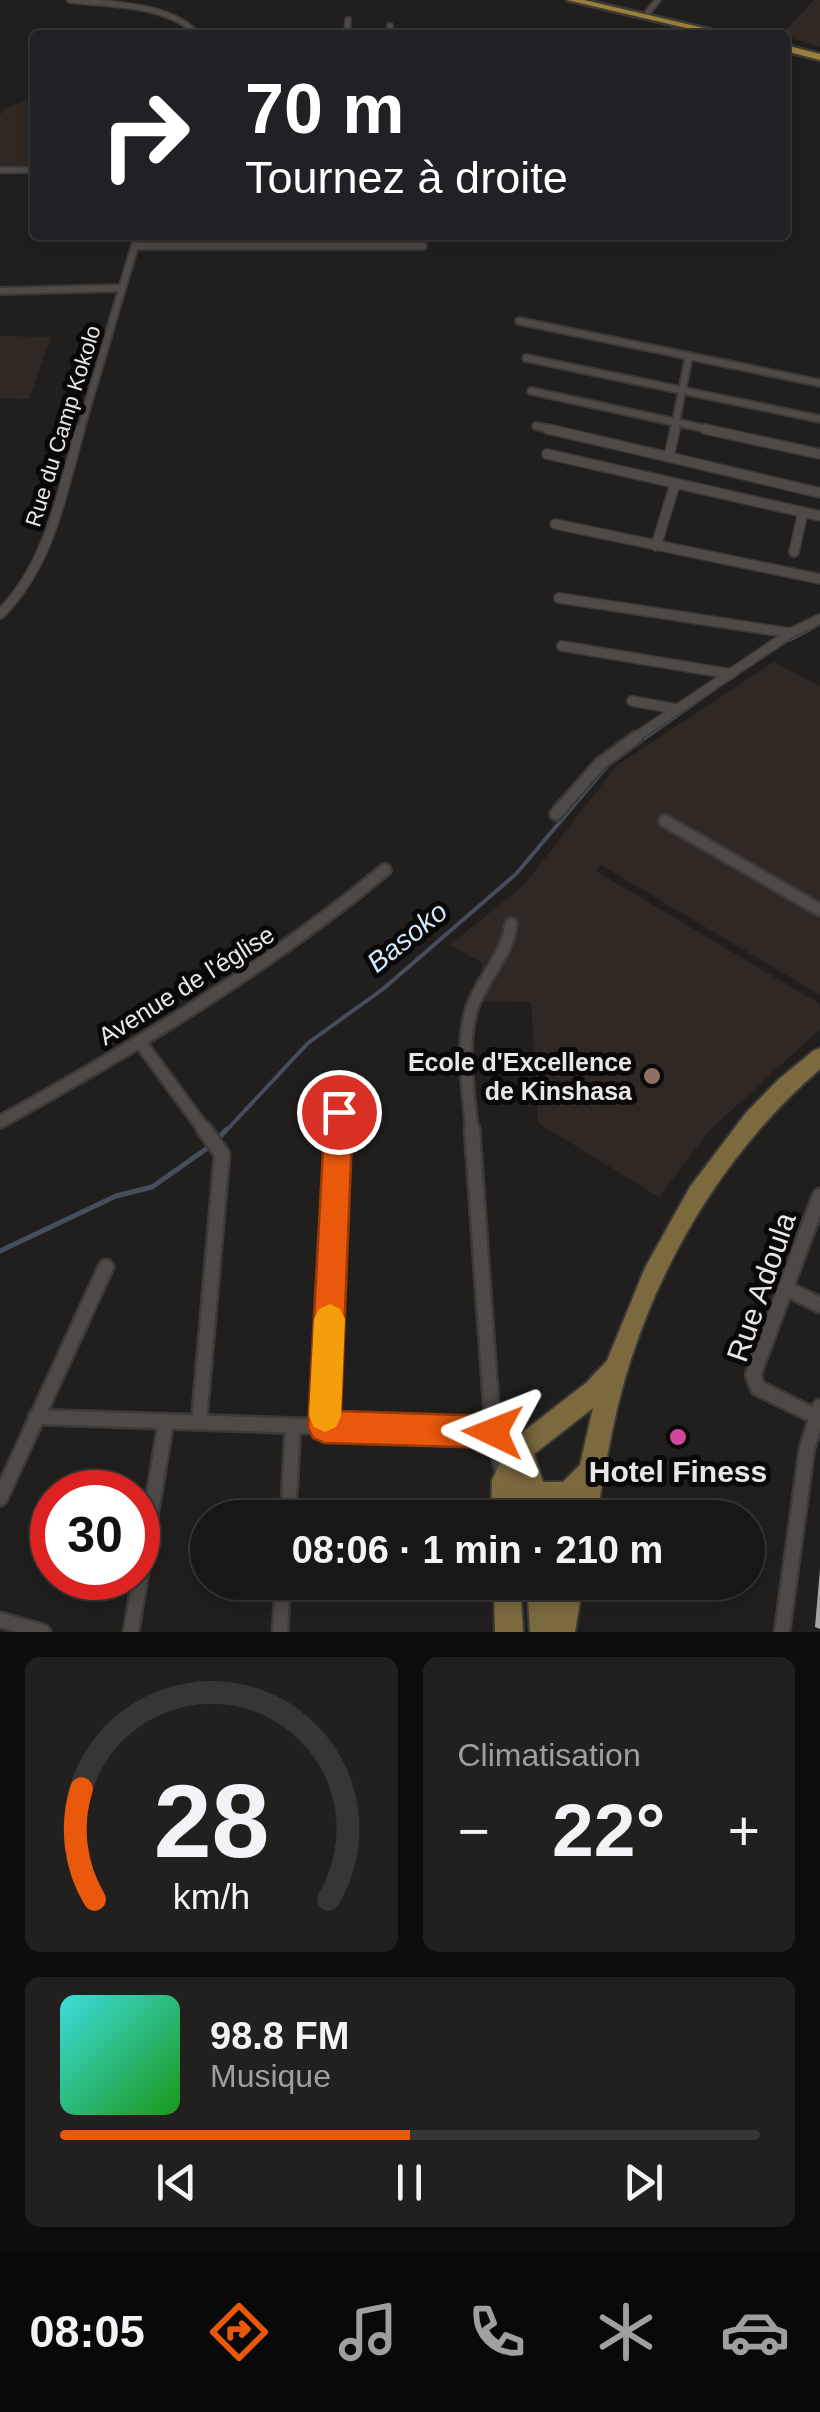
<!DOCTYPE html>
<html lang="fr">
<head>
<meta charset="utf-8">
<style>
	body { margin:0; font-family:Helvetica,sans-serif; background:#22201f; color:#f1f3f6; height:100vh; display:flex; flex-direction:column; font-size:38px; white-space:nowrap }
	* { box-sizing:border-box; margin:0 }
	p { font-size:32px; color:#9f9fa1 }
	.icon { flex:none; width:55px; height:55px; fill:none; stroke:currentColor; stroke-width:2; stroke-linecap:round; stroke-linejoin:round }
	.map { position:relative; height:1632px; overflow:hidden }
	.sheet { display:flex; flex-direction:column; gap:25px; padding:25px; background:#0e0d0c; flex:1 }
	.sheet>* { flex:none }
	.guide { position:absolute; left:30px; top:30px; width:760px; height:210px; border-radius:10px; box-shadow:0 5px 15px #0003,0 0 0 2px #373635; background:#202124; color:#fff; overflow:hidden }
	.speed { position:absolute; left:30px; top:1470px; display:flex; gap:20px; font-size:50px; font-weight:700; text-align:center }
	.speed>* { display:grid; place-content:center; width:130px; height:130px; border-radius:50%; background:#191716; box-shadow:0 5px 15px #0003,0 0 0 2px #373635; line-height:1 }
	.speed .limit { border:15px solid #d22; background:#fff; color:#111 }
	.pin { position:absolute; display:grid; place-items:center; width:85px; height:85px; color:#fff; margin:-42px; border:5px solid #fff; border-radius:50%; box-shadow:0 2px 10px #0007 }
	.me { position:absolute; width:110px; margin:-55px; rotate:272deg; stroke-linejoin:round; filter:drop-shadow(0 0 8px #0008) }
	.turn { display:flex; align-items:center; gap:35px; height:210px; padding:0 50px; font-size:45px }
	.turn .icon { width:130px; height:130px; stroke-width:2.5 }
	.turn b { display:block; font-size:70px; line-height:85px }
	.big { font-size:75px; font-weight:700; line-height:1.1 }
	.sheet .card { flex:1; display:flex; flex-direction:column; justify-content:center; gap:15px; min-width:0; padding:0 35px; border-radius:15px; background:#22201f }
	.sheet .dial { align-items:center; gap:0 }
	.dial svg { height:260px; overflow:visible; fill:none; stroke:#373635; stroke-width:7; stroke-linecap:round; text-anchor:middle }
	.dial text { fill:#f1f3f6; stroke:none }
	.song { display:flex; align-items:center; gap:30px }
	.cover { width:120px; height:120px; border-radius:15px; background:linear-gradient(135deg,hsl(180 70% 55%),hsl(120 70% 35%)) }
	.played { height:10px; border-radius:5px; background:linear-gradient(90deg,#ea580c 50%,#373635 50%) }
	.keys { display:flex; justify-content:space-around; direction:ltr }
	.heat { display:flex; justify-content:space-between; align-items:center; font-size:55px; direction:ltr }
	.sheet .tiles { flex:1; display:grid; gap:25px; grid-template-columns:1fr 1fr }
	.card:last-child { grid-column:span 2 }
	.trip { position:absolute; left:190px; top:1500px; width:575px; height:100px; border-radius:50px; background:#191716; box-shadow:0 5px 15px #0003,0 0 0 2px #373635; font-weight:700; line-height:100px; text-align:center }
	.menu { display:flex; height:160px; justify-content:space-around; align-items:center; background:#0a0909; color:#9f9fa1 }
	.menu .icon { width:70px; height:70px }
	.menu .selected { color:#ea580c }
	.menu b { font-size:45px; color:#f1f3f6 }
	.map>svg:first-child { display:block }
	.built { fill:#2f2823 }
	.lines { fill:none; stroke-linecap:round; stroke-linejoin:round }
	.stream-far1 { stroke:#464d5b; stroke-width:4 }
	.stream { stroke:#464d5b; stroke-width:5 }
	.street-far4-casing { stroke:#3c3a39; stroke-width:8 }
	.street-far3-casing { stroke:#3c3a39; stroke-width:10 }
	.street-far2-casing { stroke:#3c3a39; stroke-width:12 }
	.street-far1-casing { stroke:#3c3a39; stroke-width:16 }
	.street-casing { stroke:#3c3a39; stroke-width:19 }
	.primary-casing { stroke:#3c3a39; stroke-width:4 }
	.highway-casing { stroke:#3c3a39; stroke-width:5 }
	.street-far4 { stroke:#4d4a48; stroke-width:5 }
	.street-far3 { stroke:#4d4a48; stroke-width:6 }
	.street-far2 { stroke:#4d4a48; stroke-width:9 }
	.street-far1 { stroke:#4d4a48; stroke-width:11 }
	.street { stroke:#4d4a48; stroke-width:14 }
	.primary { fill:#7c6a3f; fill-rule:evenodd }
	.highway { fill:#9c7f39; fill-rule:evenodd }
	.wall { fill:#a4a4a7 }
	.route { fill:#ea580c; stroke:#983908; stroke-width:2.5 }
	.slow { fill:#f59e0b }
	.education-dot { fill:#8d6e63; stroke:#0a0908; stroke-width:4 }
	.hotel-dot { fill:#d1479c; stroke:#0a0908; stroke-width:4 }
	.labels { text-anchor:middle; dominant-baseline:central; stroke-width:10; stroke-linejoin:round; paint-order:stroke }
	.far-street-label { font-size:22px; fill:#e8e7e6; stroke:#0a0908 }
	.street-label { font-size:25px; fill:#e8e7e6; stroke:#0a0908 }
	.poi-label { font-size:25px; font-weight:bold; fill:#e8e7e6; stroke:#0a0908; text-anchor:end }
	.water-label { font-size:28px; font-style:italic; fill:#d0e7fe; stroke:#0a0908 }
	.near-street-label { font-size:30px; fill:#e8e7e6; stroke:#0a0908 }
	.near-poi-label { font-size:30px; font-weight:bold; fill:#e8e7e6; stroke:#0a0908 }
</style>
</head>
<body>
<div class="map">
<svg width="820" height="1632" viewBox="0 0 820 1632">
	<rect width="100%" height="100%" fill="#211f1d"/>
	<!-- built -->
	<g class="built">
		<polygon points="814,0 820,0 820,47 781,35"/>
		<polygon points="35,97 35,168 0,168 0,115 4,109"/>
		<polygon points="0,336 51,337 29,399 0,398"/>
		<polygon points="774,662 820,686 820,995 601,865 596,871 818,1003 820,1008 820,1029 711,1129 659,1197 538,1123 531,1002 485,1001 482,963 450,945 524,885 617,765"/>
	</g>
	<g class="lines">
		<!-- stream-far1 -->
		<g class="stream-far1">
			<polyline points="789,640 816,626"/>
			<polyline points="636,744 710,692"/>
			<polyline points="225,1132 308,1043 383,989 516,874 608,765"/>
		</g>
		<!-- stream -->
		<g class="stream">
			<polyline points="216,1141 227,1129"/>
			<polyline points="0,1251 116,1196 152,1187 209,1147"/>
		</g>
		<!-- street-far4 casing -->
		<g class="street-far4-casing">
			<g id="street-far4">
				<path d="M70,0C110,5 169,3 198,35"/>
				<polyline points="648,12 658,0"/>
				<polyline points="390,26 390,35"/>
				<polyline points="347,35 348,20"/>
				<polyline points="0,170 35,170"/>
			</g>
		</g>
		<!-- street-far3 casing -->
		<g class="street-far3-casing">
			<g id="street-far3">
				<polyline points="135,246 423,246"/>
				<polyline points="0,291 122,288"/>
				<polyline points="519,321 820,383"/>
				<polyline points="526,358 820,419"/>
				<polyline points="531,391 716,431"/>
				<polyline points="536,426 559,431"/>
				<polyline points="80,431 138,235"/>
				<polyline points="674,431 689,356"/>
			</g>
		</g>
		<!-- street-far2 casing -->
		<g class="street-far2-casing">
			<g id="street-far2">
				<polyline points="548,429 669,457"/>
				<polyline points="675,429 669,457 820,493"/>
				<polyline points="705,429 820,454"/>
				<polyline points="547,454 820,516"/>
				<polyline points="555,524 820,579"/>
				<polyline points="656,546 675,484"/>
				<polyline points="794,552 803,512"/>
				<polyline points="559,598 790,633"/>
				<path d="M0,614C50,564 61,495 80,429"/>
				<polyline points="562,646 731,674"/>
				<polyline points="632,701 676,709"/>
				<polyline points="633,739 791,633 820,619"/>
			</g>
		</g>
		<!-- street-far1 casing -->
		<g class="street-far1-casing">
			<g id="street-far1">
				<polyline points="556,814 600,764 637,737"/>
				<polyline points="665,821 820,910"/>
				<polyline points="140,1042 206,1132"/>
				<path d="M0,1122C135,1047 266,968 385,870"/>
				<polyline points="338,1132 339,1112"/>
				<path d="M472,1132C469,1093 460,1046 472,1008C482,978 507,957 511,924"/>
			</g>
		</g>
		<!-- street casing -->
		<g class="street-casing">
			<g id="street">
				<polyline points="785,1288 820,1305"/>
				<polyline points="36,1417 493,1432 472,1129"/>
				<polyline points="817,1417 758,1388 753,1375 820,1196"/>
				<polyline points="199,1422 222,1154 204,1129"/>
				<polyline points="324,1427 338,1129"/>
				<polyline points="503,1472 493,1432 519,1450"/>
				<polyline points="0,1498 106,1267"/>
				<polyline points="288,1518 293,1426"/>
				<polyline points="0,1620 43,1632"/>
				<polyline points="131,1632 166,1422"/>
				<polyline points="280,1632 283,1582"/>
				<polyline points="782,1632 807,1448 820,1407"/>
			</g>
		</g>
		<!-- primary casing -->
		<g class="primary-casing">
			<g id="primary">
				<path d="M820,1048V1069C727,1149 661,1258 626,1375C612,1422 605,1470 596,1518H570L573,1504L561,1508H546L547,1518H521L518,1499L517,1518H491L492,1480L510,1442L586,1383L607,1361L645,1268L690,1187L746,1113L778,1080L813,1051ZM593,1408L580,1465L563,1482H543L534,1454Z"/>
				<polygon points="494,1582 520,1582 523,1632 495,1632"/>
				<polygon points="527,1582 553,1582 554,1595 557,1582 583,1582 575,1632 530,1632"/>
			</g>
		</g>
		<!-- highway casing -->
		<g class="highway-casing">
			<g id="highway">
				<polygon points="567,0 584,0 734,35 716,35"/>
				<polygon points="785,45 820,54 820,60 785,51"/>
			</g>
		</g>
		<!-- street-far4 -->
		<use href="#street-far4" class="street-far4"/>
		<!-- street-far3 -->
		<use href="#street-far3" class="street-far3"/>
		<!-- street-far2 -->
		<use href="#street-far2" class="street-far2"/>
		<!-- street-far1 -->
		<use href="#street-far1" class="street-far1"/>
		<!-- street -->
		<use href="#street" class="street"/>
		<!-- primary -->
		<use href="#primary" class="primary"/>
		<!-- highway -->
		<use href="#highway" class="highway"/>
	</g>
	<!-- wall -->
	<polygon class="wall" points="820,1569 820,1629 815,1627"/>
	<!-- route -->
	<polygon class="route" points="339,1100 349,1103 353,1112 341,1411 493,1416 505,1421 509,1432 505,1444 493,1448 324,1443 313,1438 308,1427 325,1112 329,1103"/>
	<!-- slow -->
	<polygon class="slow" points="330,1304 340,1309 345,1319 341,1416 336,1427 325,1432 314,1427 309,1416 314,1319 319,1309"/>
	<!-- markers -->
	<circle class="education-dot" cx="652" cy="1076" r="10"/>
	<circle class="hotel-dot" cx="678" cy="1437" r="10"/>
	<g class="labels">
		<!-- far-street labels -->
		<g class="far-street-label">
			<text transform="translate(63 426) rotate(-73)">Rue du Camp Kokolo</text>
		</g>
		<!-- street labels -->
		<g class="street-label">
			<text transform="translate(186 985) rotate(-32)">Avenue de l'église</text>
		</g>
		<!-- poi labels -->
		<g class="poi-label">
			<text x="632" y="1062">Ecole d'Excellence<tspan x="632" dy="29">de Kinshasa</tspan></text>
		</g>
		<!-- water labels -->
		<g class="water-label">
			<text transform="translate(407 937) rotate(-39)">Basoko</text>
		</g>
		<!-- near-street labels -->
		<g class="near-street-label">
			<text transform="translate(761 1287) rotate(-71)">Rue Adoula</text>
		</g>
		<!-- near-poi labels -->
		<g class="near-poi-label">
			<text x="678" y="1471">Hotel Finess</text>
		</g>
	</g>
</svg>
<div class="speed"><div class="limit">30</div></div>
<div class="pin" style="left:339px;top:1112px;background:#d93025"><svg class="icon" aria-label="arrive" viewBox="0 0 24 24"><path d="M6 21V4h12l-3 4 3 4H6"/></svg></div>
<svg class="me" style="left:493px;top:1432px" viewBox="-20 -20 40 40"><path d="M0-17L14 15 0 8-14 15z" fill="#ea580c" stroke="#fff" stroke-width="4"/></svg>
<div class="trip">08:06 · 1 min · 210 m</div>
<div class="guide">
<div class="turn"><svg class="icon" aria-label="right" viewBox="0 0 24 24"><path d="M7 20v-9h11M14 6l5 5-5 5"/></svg><div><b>70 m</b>Tournez à droite</div></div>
</div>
</div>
<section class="sheet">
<div class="tiles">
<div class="card dial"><svg viewBox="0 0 100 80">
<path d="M14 69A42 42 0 1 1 86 69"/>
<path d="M14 69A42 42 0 0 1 10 35" stroke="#ea580c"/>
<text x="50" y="56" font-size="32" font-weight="700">28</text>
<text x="50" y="72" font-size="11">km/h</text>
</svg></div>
<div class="card"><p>Climatisation</p>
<div class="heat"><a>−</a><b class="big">22°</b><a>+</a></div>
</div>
<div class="card">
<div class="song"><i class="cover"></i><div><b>98.8 FM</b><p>Musique</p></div></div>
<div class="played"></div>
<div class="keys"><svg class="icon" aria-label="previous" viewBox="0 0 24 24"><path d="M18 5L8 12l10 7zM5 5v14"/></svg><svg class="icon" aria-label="pause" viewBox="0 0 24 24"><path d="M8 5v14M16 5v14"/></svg><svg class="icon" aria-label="next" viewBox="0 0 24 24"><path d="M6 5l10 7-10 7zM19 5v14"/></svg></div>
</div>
</div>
</section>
<nav class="menu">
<b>08:05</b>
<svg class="icon selected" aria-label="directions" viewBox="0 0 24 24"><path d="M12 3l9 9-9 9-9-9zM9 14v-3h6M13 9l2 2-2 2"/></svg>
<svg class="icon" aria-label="music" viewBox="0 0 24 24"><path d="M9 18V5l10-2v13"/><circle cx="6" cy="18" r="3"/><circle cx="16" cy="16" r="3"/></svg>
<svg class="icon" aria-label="phone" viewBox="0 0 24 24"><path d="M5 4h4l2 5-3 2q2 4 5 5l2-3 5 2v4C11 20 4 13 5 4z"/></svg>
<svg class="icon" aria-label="climate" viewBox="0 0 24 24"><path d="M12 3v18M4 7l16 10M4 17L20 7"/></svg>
<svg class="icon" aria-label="car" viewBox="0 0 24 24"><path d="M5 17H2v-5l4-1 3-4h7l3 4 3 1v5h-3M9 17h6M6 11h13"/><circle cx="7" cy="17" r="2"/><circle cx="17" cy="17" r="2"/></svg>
</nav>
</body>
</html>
